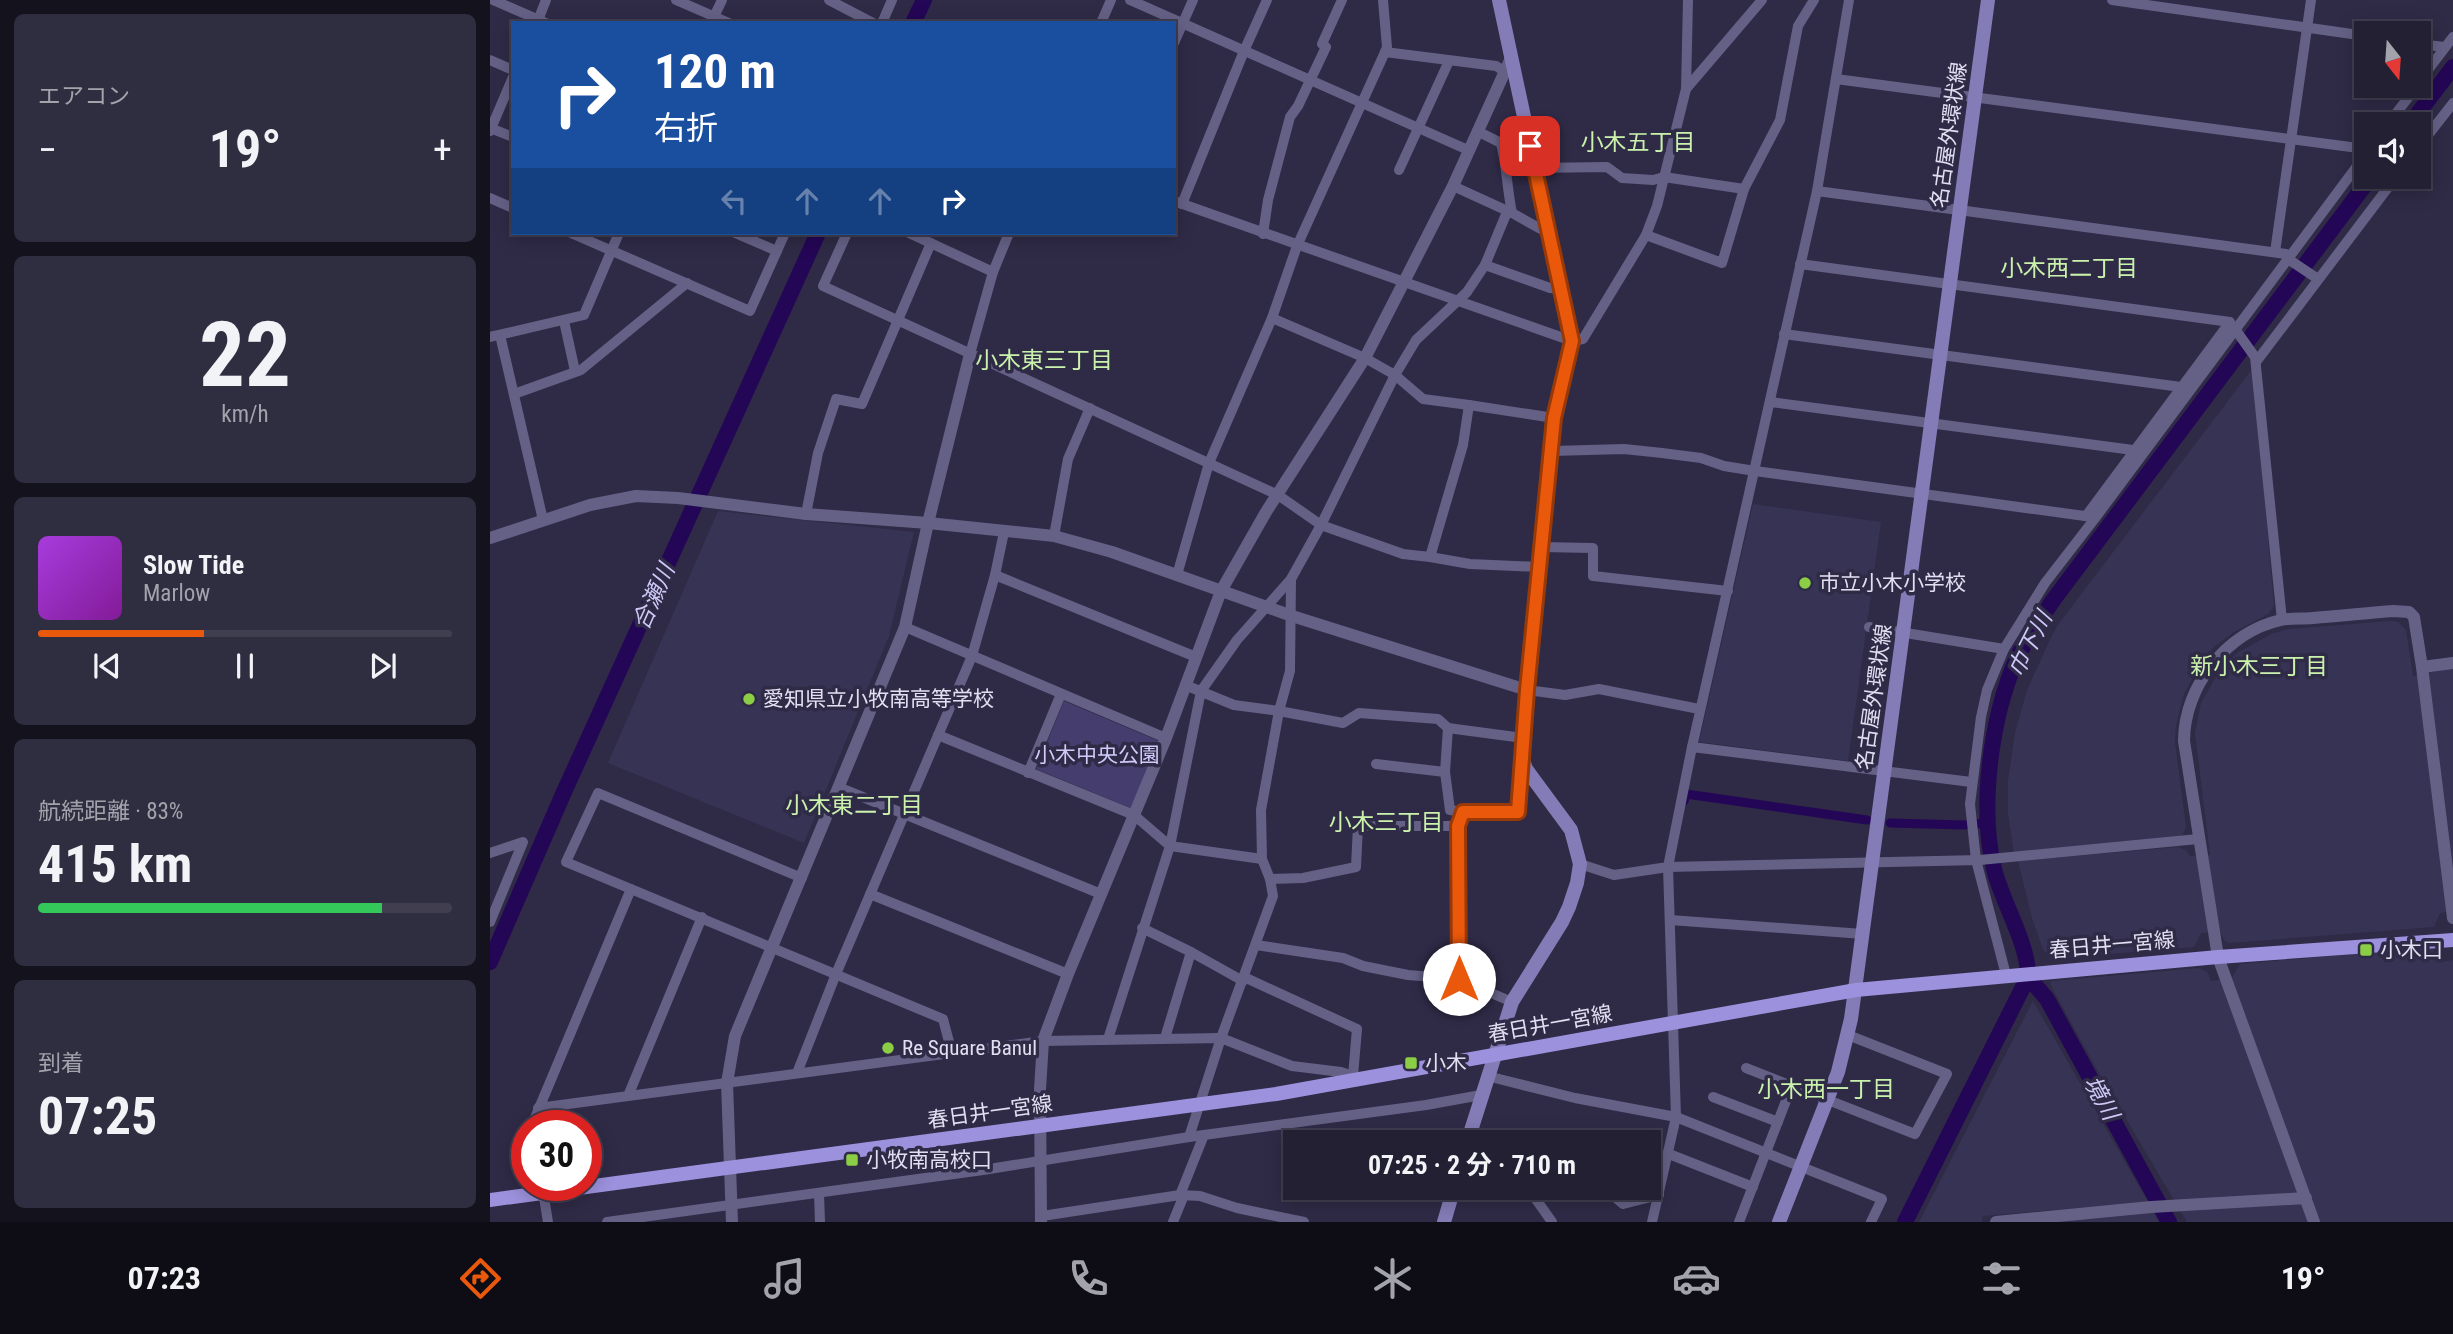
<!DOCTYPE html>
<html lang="ja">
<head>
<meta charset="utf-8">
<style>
	body { margin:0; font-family:"Roboto Condensed","Noto Sans JP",sans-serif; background:#2f2d40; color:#f1f3f6; height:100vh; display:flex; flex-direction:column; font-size:26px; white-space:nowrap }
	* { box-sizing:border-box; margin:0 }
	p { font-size:23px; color:#a3a3ac }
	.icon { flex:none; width:38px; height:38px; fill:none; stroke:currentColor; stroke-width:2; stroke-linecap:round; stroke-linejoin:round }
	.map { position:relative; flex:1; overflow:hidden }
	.drawer { display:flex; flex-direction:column; gap:14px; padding:14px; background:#13121d; width:490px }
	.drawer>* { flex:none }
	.top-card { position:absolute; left:21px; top:21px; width:665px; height:214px; border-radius:0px; box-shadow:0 4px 18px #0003,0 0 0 2px #403e4f; background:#1a4fa0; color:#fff; overflow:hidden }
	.needle { width:46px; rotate:163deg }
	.buttons { position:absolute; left:1864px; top:21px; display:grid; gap:14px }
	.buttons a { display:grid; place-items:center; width:77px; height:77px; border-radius:0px; background:#232034; box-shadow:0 4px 18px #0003,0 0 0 2px #403e4f; font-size:35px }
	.speed { position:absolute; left:21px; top:1110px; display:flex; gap:14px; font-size:35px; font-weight:700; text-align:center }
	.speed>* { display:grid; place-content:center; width:91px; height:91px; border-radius:50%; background:#232034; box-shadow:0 4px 18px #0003,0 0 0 2px #403e4f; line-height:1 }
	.speed .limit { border:10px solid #d22; background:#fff; color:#111 }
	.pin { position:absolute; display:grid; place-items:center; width:60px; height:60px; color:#fff; margin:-30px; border-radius:14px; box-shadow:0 4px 10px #0006 }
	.me { position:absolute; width:77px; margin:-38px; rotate:0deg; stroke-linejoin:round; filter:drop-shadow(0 0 5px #0008) }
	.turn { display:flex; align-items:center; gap:24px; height:147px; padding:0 28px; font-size:32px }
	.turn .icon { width:91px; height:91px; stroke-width:2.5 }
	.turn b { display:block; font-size:49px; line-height:60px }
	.lanes { display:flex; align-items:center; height:66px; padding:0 28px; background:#0003; justify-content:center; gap:35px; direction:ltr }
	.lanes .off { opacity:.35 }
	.big { font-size:52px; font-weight:700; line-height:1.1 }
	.drawer .tile { flex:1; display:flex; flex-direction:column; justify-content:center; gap:10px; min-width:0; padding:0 24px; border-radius:10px; background:#2f2d40 }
	.drawer .dial { align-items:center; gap:0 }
	.dial b { font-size:91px; line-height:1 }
	.song { display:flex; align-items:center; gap:21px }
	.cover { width:84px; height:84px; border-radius:10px; background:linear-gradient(135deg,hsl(280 70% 55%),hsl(290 70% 35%)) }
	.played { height:7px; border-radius:4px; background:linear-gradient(90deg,#ea580c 40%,#403e4f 40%) }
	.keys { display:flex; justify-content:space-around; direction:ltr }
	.heat { display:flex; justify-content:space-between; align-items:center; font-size:38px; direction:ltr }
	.charge { height:10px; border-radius:5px; background:linear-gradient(90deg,#34c759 83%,#403e4f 0) }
	.trip { position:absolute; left:793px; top:1130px; width:378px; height:70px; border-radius:0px; background:#232034; box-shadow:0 4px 18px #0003,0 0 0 2px #403e4f; font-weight:700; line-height:70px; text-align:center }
	.tab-bar { display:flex; height:112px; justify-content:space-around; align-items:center; background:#0e0d15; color:#a3a3ac }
	.tab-bar .icon { width:49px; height:49px }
	.tab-bar .current { color:#ea580c }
	.tab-bar b { font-size:32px; color:#f1f3f6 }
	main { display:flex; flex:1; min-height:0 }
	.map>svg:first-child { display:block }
	.built { fill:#373354 }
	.green { fill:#453d6e }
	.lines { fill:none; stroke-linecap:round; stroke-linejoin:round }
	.canal { stroke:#240656; stroke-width:9 }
	.river { stroke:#240656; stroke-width:16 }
	.minor { stroke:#656186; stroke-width:10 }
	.tertiary { stroke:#656186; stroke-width:12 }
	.secondary { stroke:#847cb6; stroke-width:14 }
	.primary { stroke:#9c91dc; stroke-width:14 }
	.route-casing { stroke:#983908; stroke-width:18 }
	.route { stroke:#ea580c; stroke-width:12 }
	.poi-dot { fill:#8bce46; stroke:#2f2a46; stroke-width:2.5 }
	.labels { text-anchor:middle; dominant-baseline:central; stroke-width:7; stroke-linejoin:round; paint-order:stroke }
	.street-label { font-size:21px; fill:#e1dff1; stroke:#2f2a46 }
	.poi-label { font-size:21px; fill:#e1dff1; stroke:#2f2a46; text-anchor:start }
	.park-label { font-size:21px; fill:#d0cbf8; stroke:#2f2a46 }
	.neighbourhood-label { font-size:23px; fill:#caf2ac; stroke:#2f2a46 }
	.water-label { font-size:23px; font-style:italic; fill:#cdc8f6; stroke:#2f2a46 }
</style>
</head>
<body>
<main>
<section class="drawer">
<div class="tile"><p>エアコン</p>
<div class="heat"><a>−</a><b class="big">19°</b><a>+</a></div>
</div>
<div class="tile dial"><b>22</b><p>km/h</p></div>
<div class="tile">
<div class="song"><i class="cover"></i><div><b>Slow Tide</b><p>Marlow</p></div></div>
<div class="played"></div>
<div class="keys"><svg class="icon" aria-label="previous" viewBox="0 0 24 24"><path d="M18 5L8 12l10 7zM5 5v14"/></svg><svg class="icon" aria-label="pause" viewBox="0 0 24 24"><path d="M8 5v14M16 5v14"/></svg><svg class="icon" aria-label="next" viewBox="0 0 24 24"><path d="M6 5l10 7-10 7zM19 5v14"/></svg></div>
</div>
<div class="tile"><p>航続距離 · 83%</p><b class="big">415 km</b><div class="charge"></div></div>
<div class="tile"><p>到着</p><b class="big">07:25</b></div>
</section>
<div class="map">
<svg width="1963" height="1222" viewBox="0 0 1963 1222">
	<rect width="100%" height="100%" fill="#2f2a46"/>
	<!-- built -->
	<g class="built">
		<polygon points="1763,368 1784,606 1778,614 1744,632 1725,646 1709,665 1694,694 1686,725 1685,742 1696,827 1692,836 1524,853 1518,813 1518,781 1525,733 1537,690 1558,644 1567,626"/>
		<polygon points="1263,504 1391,522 1358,761 1209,742"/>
		<polygon points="228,511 424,532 399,636 314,843 118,763"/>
		<polygon points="1901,621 1908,622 1916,630 1923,676 1963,667 1963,911 1950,913 1944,927 1739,943 1735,941 1730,932 1711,933 1704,947 1560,959 1553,949 1542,918 1528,861 1688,847 1696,850 1700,856 1720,855 1705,733 1711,703 1727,675 1747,653 1781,634 1798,629"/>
		<polygon points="1930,948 1944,950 1950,962 1963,960 1963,1222 1697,1222 1606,1068 1560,984 1562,981 1709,968 1717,972 1721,981 1742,978 1750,964"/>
		<polygon points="1543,1001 1658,1202 1493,1216 1492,1222 1429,1222"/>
		<polygon points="1663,1211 1669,1222 1529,1222"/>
	</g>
	<!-- green -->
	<polygon class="green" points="574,701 669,741 641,808 546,769"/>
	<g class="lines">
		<!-- canal -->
		<g class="canal">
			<polyline points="1194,801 1196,794 1377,820"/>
			<polyline points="1400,823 1474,825 1498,823"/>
		</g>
		<!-- river -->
		<g class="river">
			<polyline points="423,23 434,0"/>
			<polyline points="1920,124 1963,67"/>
			<polyline points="0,962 74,792 328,233"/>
			<polyline points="1538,977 1557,999 1679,1222"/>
			<path d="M1415,1222L1538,977C1539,945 1512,902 1504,869C1489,806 1501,717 1527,658C1537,637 1551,618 1564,599L1881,177"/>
		</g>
		<!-- minor -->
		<g class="minor">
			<polyline points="3,0 56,23"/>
			<polyline points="186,0 239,23"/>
			<polyline points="339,0 383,23"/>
			<polyline points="640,0 978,150"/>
			<polyline points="1622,0 1876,36"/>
			<polyline points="47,23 56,0"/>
			<polyline points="221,23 232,0"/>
			<polyline points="392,23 402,0"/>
			<polyline points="611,23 621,0"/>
			<polyline points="684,43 703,0"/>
			<polyline points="1928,44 1955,47"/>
			<polyline points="895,52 1006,66 1014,71"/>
			<polyline points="0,60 23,70"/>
			<polyline points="1346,79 1876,149"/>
			<polyline points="1928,83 1963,37"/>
			<polyline points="1196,89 1272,0"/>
			<polyline points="1898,124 1927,86"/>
			<polyline points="0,128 23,137"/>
			<polyline points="0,131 23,77"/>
			<path d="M987,131L1011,143C1017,167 1017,189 1022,213"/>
			<polyline points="1928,148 1963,103"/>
			<polyline points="1045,168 1117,167 1132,178 1163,180 1174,177 1254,189"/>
			<polyline points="909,170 959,61"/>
			<polyline points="963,186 1022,213 1058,233"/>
			<polyline points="1327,191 1796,254 1798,259 1828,279"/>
			<polyline points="0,198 23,208"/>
			<polyline points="684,201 1082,341 1093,339 1156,235 1167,206 1196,89 1198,0"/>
			<polyline points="692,204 754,51 777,0"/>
			<polyline points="81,233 260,311 295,233"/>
			<polyline points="245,233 287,251"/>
			<polyline points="357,233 333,286 788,495 831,525 913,554 940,557 973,445 979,405 1064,418"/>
			<polyline points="419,233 503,272"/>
			<polyline points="773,234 778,200 800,117 808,106 836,47 832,44 852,0"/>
			<polyline points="1156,235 1232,263 1254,189 1290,120 1308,26 1324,0"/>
			<polyline points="1785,252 1821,0"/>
			<polyline points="1310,264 1740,322 1596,516"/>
			<polyline points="995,265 1060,288 1071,289"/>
			<polyline points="782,318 875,358 905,375 933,399 979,405"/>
			<polyline points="74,321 85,371"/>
			<polyline points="1745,329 1765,357 1792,620"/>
			<polyline points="1294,334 1691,387 1696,390"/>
			<polyline points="10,335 53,520"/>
			<polyline points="0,337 94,315 129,233"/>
			<polyline points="480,354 503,272 519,233"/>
			<polyline points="1766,362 1906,177"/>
			<polyline points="24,394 91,370 197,283"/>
			<polyline points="1281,402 1643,450"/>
			<polyline points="1062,451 1134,449 1172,453 1211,458 1234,466 1265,471 1602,517"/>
			<polyline points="316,514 328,453 346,399 372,404 441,243"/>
			<polyline points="564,536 578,459 600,408"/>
			<polyline points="1051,547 1103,548 1103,576 1238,591"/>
			<polyline points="940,557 980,564 1049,567"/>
			<polyline points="505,575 706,657"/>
			<polyline points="687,575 719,463 782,318 807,246 895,52 897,47 893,0"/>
			<polyline points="415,627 676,738"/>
			<polyline points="1379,627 1514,649"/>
			<polyline points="695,685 744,705 789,711 853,723 869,713 948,719 958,728 1033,738"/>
			<polyline points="1037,690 1075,695 1109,689 1209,709"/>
			<polyline points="958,728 955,772 960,810 973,812 968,826"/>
			<polyline points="448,735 644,815 680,846 772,859"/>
			<polyline points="1202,747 1327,191 1359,0"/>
			<polyline points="886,764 955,772"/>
			<polyline points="538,773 571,694"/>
			<polyline points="348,787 611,894"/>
			<polyline points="973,812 1028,812 1033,764"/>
			<polyline points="0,853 33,842 0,922"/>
			<polyline points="1090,864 1124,875 1178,867 1202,747 1481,782"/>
			<polyline points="312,878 108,793 76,862 453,1019 462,1053"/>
			<polyline points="780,879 813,878 866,867 868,826 968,826 969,979"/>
			<polyline points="380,894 578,974"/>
			<polyline points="1180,920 1373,934"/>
			<polyline points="652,928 701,952 753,981"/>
			<polyline points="766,945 853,958 873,966 918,975 969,979 1022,1002"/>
			<polyline points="1516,975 1486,860 1480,804 1491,717 1497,690 1514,649 1555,583 1606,517 1876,154"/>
			<polyline points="754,977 867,1029 863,1076"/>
			<polyline points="675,1038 701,952"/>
			<polyline points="618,1039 680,846 711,691 747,640 801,579 831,525 905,375 926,340 977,292 995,265 1017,212"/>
			<polyline points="1256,1068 1425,1134 1457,1074 1358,1035"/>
			<polyline points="307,1073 346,974 482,656 505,575 514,532"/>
			<polyline points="997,1076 1085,1098 1186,1117 1392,1199 1381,1222"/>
			<polyline points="138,1096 212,917"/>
			<polyline points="1223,1097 1288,1122"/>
			<polyline points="48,1108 553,1041 731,1038 802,1066 851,1072 863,1076 865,1081"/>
			<polyline points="42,1125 141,889"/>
			<polyline points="699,1137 731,1038 783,896 780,879 772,859 771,810 789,711 800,671 801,579"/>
			<polyline points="1179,1154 1263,1187"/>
			<polyline points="52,1185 58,1222"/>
			<polyline points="1038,1188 1062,1222"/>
			<polyline points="1114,1188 1133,1204 1169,1195"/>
			<polyline points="329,1194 330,1222"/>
			<polyline points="690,1195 714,1135"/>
			<polyline points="552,1216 690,1195 710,1196 747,1208 814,1222"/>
			<polyline points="117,1222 493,1170 699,1137 936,1105 991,1095"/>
			<polyline points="683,1222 694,1195"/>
			<polyline points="1162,1222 1186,1117 1178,867 1490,860 1708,839"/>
			<polyline points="1249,1222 1299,1093"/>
		</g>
		<!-- tertiary -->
		<g class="tertiary">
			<polyline points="0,538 100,505 146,496 188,498 316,514 438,523 564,536 622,552 802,616 1037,690"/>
			<polyline points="1932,667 1963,663"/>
			<polyline points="242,1222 237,1083 245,1036 415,627 438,523 480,354"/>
			<polyline points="551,1222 550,1089 553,1041 578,974 676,738 731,591 776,512 875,358 963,186 1021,58"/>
			<polyline points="1506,1222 1661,1207 1816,1198"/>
			<path d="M1824,1222L1728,957L1694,741C1694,686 1737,632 1791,620C1801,618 1813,619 1823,618C1850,616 1877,613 1903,611L1919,612L1924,617L1932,667L1963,918"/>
		</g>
		<!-- secondary -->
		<g class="secondary">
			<polyline points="977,1143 1022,1002 1072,922 1079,907 1087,883 1090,864 1081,830 1036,769 1033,760 1037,690 1064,418 1080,357 1082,341 1009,0"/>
			<polyline points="954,1222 964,1188"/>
			<polyline points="1289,1222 1348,1072 1361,1019 1498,0"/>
		</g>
		<!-- primary -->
		<polyline class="primary" points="0,1200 786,1094 1366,990 1728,957 1963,940"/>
	</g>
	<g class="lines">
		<!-- route casing -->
		<g class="route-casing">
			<polyline id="route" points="969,979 968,826 973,812 1028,812 1037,690 1064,418 1082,341 1040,146"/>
		</g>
		<!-- route -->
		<use href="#route" class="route"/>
	</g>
	<!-- markers -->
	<g class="poi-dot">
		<circle cx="1315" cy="583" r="7"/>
		<circle cx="259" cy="699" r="7"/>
		<rect x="1869" y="943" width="14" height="14" rx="3.5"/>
		<circle cx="398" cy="1048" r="7"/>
		<rect x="914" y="1056" width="14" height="14" rx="3.5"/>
		<rect x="355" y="1153" width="14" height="14" rx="3.5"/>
	</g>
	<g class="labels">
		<!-- street labels -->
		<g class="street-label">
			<text transform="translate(1459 135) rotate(-82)">名古屋外環状線</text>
			<text transform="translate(1384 697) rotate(-82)">名古屋外環状線</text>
			<text transform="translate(1622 945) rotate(-5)">春日井一宮線</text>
			<text transform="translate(1060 1024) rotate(-10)">春日井一宮線</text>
			<text transform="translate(500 1112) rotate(-8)">春日井一宮線</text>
		</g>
		<!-- poi labels -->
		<g class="poi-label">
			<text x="1329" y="583">市立小木小学校</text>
			<text x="273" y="699">愛知県立小牧南高等学校</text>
			<text x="1890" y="950">小木口</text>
			<text x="412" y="1048">Re Square Banul</text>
			<text x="935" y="1063">小木</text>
			<text x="376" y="1160">小牧南高校口</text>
		</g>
		<!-- park labels -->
		<g class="park-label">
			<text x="607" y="755">小木中央公園</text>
		</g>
		<!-- neighbourhood labels -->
		<g class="neighbourhood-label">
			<text x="1148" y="142">小木五丁目</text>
			<text x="1579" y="268">小木西二丁目</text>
			<text x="554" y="360">小木東三丁目</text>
			<text x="1769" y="666">新小木三丁目</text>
			<text x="364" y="805">小木東二丁目</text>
			<text x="896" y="822">小木三丁目</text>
			<text x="1336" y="1089">小木西一丁目</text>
		</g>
		<!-- water labels -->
		<g class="water-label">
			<text transform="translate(164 597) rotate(-66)">合瀬川</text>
			<text transform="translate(1540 644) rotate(-63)">巾下川</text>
			<text transform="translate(1611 1098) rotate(61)">境川</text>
		</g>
	</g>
</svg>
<div class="buttons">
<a><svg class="needle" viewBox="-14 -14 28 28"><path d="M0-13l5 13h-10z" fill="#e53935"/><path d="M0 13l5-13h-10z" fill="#a3a3ac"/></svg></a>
<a><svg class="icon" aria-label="sound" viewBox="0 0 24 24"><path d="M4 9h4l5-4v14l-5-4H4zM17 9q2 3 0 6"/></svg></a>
</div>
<div class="speed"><div class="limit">30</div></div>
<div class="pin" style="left:1040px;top:146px;background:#d93025"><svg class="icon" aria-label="arrive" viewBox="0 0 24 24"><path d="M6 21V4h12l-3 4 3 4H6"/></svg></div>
<svg class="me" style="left:969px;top:979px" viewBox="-20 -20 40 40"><circle r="19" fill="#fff"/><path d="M0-13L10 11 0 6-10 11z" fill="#ea580c"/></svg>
<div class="trip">07:25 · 2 分 · 710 m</div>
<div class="top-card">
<div class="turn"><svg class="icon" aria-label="right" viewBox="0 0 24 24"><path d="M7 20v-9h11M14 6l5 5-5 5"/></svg><div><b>120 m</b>右折</div></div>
<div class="lanes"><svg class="icon off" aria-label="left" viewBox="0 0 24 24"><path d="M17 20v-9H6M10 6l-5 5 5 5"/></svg><svg class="icon off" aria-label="ahead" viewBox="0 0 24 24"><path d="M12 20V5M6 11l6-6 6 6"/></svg><svg class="icon off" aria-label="ahead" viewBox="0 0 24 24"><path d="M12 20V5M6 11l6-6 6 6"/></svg><svg class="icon" aria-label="right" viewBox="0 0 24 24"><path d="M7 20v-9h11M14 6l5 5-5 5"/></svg></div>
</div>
</div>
</main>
<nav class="tab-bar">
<b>07:23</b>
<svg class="icon current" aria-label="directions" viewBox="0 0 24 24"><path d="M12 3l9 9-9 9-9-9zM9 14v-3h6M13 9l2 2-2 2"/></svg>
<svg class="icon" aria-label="music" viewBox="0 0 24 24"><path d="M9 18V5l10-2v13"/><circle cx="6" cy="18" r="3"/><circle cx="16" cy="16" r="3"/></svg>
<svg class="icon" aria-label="phone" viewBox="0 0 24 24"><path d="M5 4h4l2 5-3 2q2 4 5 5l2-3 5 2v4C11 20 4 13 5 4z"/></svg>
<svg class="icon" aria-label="climate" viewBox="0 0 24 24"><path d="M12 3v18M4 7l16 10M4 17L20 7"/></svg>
<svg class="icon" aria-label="car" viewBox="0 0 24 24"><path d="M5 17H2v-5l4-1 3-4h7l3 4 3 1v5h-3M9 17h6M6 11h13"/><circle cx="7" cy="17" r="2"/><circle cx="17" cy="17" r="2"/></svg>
<svg class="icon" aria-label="filters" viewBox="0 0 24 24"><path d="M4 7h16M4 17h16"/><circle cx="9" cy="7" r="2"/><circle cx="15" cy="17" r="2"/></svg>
<b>19°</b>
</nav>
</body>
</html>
